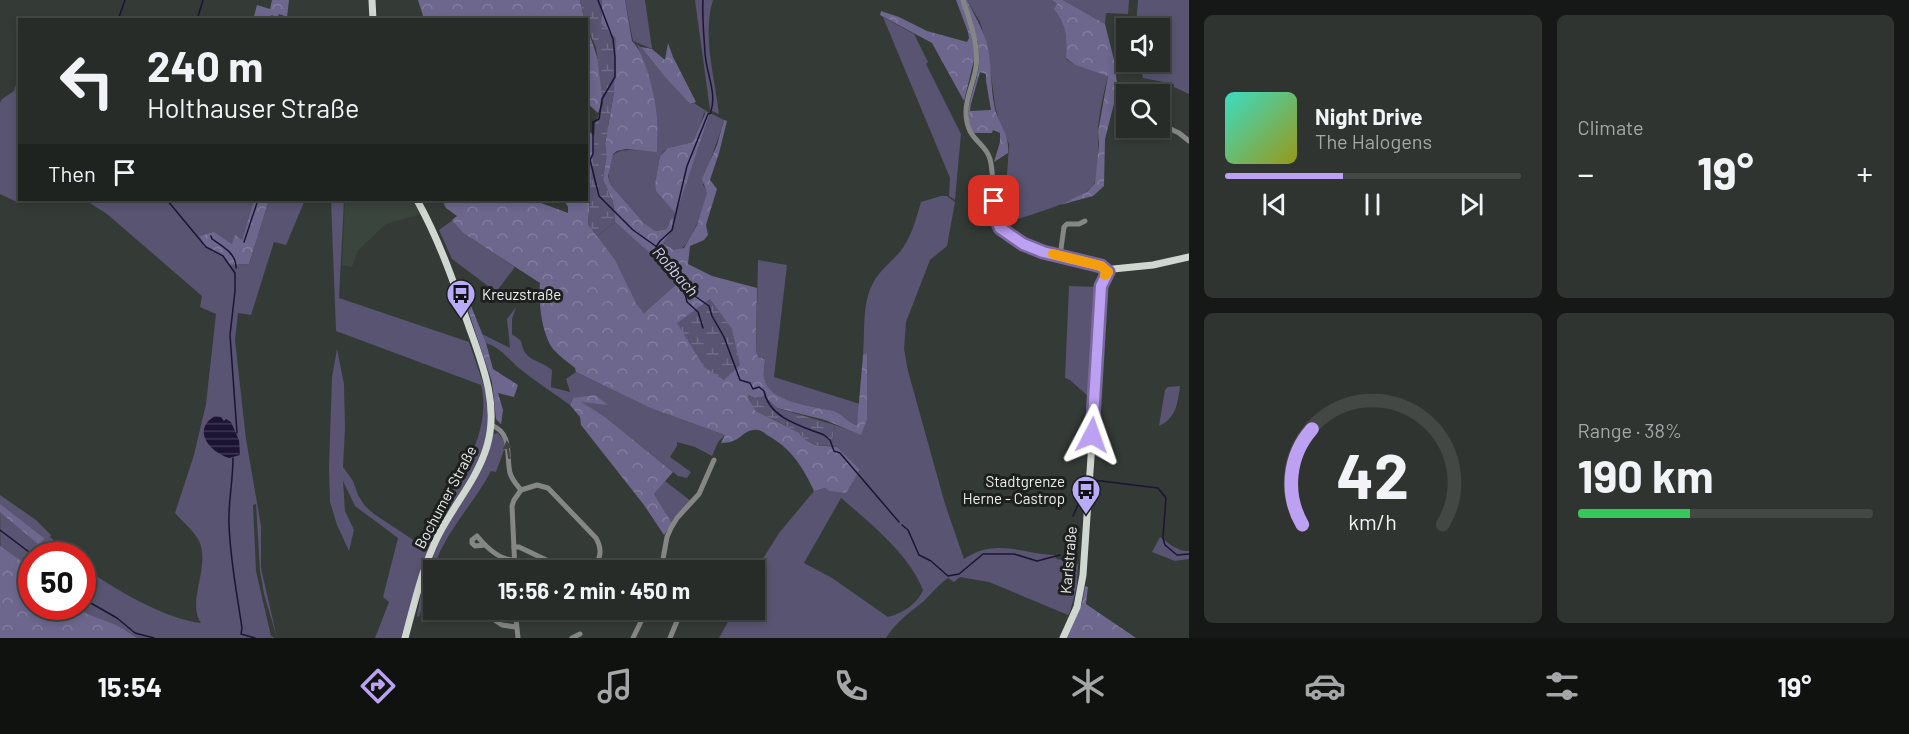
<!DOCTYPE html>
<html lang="en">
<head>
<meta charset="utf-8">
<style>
	body { margin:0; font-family:Barlow,sans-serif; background:#2f3430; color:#f1f3f6; height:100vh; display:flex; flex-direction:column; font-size:22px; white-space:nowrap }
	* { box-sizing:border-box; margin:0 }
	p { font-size:20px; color:#a4a7a8 }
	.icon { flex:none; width:33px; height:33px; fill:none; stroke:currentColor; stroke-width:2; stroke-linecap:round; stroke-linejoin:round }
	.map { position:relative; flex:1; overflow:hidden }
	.sheet { display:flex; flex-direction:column; gap:15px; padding:15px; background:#151816; width:720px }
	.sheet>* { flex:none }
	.top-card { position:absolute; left:18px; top:18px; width:570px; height:183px; border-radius:0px; box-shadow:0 3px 9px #0003,0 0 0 2px #434845; background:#272c28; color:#f1f3f6; overflow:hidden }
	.buttons { position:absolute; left:1116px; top:18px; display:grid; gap:12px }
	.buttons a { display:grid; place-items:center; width:54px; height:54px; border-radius:0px; background:#272c28; box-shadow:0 3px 9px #0003,0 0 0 2px #434845; font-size:30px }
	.speed { position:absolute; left:18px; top:542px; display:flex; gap:12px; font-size:30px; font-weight:700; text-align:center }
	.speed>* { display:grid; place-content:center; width:78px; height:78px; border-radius:50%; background:#272c28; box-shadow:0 3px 9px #0003,0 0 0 2px #434845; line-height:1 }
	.speed .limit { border:9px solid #d22; background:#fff; color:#111 }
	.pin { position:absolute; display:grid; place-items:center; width:51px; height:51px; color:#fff; margin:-26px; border-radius:12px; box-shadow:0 3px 9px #0006 }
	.me { position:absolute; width:66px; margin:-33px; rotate:4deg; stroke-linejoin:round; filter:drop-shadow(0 0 4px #0008) }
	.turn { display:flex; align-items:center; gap:21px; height:126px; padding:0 30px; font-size:27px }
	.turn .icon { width:78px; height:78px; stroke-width:2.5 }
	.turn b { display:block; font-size:42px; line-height:51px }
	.then { display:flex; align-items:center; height:57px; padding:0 30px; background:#0003; gap:12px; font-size:22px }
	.big { font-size:45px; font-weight:700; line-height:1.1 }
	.sheet .widget { flex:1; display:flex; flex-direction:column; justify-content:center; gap:9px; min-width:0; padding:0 21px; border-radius:9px; background:#2f3430 }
	.sheet .dial { align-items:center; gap:0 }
	.dial svg { height:156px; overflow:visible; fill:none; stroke:#434845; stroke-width:7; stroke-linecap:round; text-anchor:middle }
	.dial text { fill:#f1f3f6; stroke:none }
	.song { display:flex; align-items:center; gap:18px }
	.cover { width:72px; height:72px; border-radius:9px; background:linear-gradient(135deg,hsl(170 70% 55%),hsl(60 70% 35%)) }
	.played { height:6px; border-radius:3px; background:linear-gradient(90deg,#bca0f2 40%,#434845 40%) }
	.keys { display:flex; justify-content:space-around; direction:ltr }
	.heat { display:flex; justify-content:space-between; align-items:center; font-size:33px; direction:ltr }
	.charge { height:9px; border-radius:4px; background:linear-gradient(90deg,#34c759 38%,#434845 0) }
	.sheet .tiles { flex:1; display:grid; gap:15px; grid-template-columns:repeat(2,1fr) }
	.trip { position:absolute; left:423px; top:560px; width:342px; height:60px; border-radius:0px; background:#272c28; box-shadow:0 3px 9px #0003,0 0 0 2px #434845; font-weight:700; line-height:60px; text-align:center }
	.tabs { display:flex; height:96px; justify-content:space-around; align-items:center; background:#101210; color:#a4a7a8 }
	.tabs .icon { width:42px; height:42px }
	.tabs .current { color:#bca0f2 }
	.tabs b { font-size:27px; color:#f1f3f6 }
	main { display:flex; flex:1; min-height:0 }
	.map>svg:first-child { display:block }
	.built { fill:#3a453d }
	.green { fill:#585471; fill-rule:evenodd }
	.forest { fill:url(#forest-crowns); fill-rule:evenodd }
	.wetland { fill:url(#wetland-marsh) }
	.water { fill:url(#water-rules) }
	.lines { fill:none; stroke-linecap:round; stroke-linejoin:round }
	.stream { stroke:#1c1435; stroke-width:1.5 }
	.minor { stroke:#848785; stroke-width:5 }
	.major { stroke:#d0d7d1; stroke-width:7 }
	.oneway { fill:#414442 }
	.route-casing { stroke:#7a689d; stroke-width:15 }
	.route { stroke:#bca0f2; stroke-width:10 }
	.slow { stroke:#f59e0b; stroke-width:10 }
	.labels { text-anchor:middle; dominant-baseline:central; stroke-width:6; stroke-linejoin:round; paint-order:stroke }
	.poi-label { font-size:15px; fill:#ecf0ed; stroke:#1d201e; text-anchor:start }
	.street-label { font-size:15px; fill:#ecf0ed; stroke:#1d201e }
	.water-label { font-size:16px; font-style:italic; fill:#d3cdf5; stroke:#1d201e }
</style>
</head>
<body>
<main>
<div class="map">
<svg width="1189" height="638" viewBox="0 0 1189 638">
	<defs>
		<pattern id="forest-crowns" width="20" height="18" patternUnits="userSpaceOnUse" patternTransform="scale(1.5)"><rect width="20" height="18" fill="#6d678e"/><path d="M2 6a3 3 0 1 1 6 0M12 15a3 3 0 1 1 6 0" fill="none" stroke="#827d9e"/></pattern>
		<pattern id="wetland-marsh" width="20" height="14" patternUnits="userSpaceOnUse" patternTransform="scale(1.5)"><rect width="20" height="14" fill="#585471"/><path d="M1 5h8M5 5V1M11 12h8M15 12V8" fill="none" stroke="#706d86"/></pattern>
		<pattern id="water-rules" width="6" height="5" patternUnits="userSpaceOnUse" patternTransform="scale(1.5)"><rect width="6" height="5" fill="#1c1435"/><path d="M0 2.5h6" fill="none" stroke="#3d3653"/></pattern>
	</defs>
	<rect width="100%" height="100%" fill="#343a35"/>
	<!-- built -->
	<polygon class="built" points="345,200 416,200 424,213 386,224 358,250 352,267 342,265"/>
	<!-- green -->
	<g class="green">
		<polygon points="625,0 645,0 652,49 633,41"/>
		<path d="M695,0H713C702,34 715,79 719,114L710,110Z"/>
		<path d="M967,0H1052L1057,4L1055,9C1067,25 1067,39 1066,59L1075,65L1108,75C1104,93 1099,112 1098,130C1097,146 1102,172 1093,185C1084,200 1022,218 1004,223L1009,144L999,122L995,105L987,45L980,22Z"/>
		<polygon points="1063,0 1129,0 1128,14 1106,13 1105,24"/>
		<polygon points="1138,0 1189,0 1189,94 1174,87 1174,84 1143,78 1140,62 1160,62 1160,28 1136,28"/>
		<polygon points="883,17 914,34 928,62 926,64 961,134 955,200 949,196 950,178"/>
		<path d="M637,44L641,47L664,76L690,104L694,103L708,112L704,113L699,130L693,142L672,147L664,151L660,156L655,183L676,213L710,113L724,120C718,142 708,162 703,185C704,187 707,190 707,193C708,203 688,247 680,250C673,252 668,246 662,242L673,230L674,219L671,218L667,229L655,231L644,223L610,184C601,141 629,151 657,151L653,93Z"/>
		<polygon points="19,75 20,200 22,200 19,203 0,194 0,103 2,99 14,91"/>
		<path d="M941,196H947L955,202L947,246L930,260L906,322L904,349L908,371L945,504L964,559C995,538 1020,553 1054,555L1057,559L1078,564L1077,586L1070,612L1068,615L989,582L960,577L954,582L948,578C938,585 932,593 924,601C909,613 896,622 886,638H719L735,609H754L755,574L764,557L779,533L814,491L825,488L829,491H839L860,471L837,447L831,446L835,425L861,434L867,353L863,355C865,333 862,305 872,285C878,272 889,264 899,253C911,239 916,219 921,202ZM841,498C869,522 909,554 923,590C918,603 902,614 888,617L832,578L804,563Z"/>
		<path d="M85,200H254L242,240L232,244L228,243L204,247L223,258L229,265L249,264L269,200H305L286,245L274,242L251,315L238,313L235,340L246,439L261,526V568L277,638L264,594L260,571L256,504L253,505L256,571L271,636L275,638H1L0,495L36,520L51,535L50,537L71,555H32V606H82L83,567C113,588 164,619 201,623C186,602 211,567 199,541C195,532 182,521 175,513L194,455L206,404L216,314L200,307L202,296L107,214Z"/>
		<path d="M331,200H344L339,298L469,342L487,395L488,426L484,447L475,468L439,526L402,638H375L389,602L383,597L398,538L355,506L343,481L345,511L354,530L349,551L337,525L330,502L329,468L332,377L337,349L344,384L345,428L343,467L353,481L358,495L365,506L374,514L421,545C426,537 429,529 434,521C457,482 493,432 481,385L336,331Z"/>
		<polygon points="457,217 463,233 515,267 496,292 452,259 439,230"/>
		<polygon points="615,222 667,267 670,264 680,275 681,280 644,313 636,303 597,236"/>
		<path d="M758,260L787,265L774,377L860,404L857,425C849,424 843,414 834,411C814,406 769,403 764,378C763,372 765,365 765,359L758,357L756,351Z"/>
		<polygon points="1069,286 1098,287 1091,399 1070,380 1065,378"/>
		<path d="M516,307L512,319V334L521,341C525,363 538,358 552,370L551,387L570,392L566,379L576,372L650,408L725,435L718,442L712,456L695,447L677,442V446L670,457L691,472L687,478L678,476L604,416L573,398L570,405C554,393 536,382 520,369C508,359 501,348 486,343L482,334L510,348L507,319Z"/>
		<path d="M1180,386C1178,402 1176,419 1159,426L1165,390L1168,387Z"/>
		<path d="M498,433L503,440L507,451L504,450L496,472L491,471C478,496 459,517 445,542C432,565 426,591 419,617L417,616L423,583L441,536L488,452L493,434Z"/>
		<polygon points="665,481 691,501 672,523 654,494"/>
		<path d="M1160,537C1169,543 1177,552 1189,551V559L1175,561L1152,552Z"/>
	</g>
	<!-- forest -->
	<g class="forest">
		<polygon points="272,0 289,0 287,17 279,14 277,19 253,20 257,5 270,9"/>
		<polygon points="418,0 580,0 584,19 424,19"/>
		<path d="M602,0H625L632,41C645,52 656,99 657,118C658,129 657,140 657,152L626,149L617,151L613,154L608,176L610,184L616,191L644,223L655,231L667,229L671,218L675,219L672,230L663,243L674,250L684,248L697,225L707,193L702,179L717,145L724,120L727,121L719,153L710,180L717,189L706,225L708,235L704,240L690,246L688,264L712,276L757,288L756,351L758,357L765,359C765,364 763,372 764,378C769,403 814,406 834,411C843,414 849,424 857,425L863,355L867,353V419L861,435L825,420L777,408L765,397L754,398L748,395L756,411L798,432L806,440L815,445L837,447L860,470L846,493L829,491L825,488L814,491C803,467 791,448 767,435C763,432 759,429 754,430C741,431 741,443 721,443L725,435L650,408L576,372L575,368C568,362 559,356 553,349C542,334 538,302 540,283L463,233L452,220L457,216L446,208L442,200H533L568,213V207L564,200H586L587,129L595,137L588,224L615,260L636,303L644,313L681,280C678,274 676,269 670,265L667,268L615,222L613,202L603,180L606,155L605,144L614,92L601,24Z"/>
		<polygon points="956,0 962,0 974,42 974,60 964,101 932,43 880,15 881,11 899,17 927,31 967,42 969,38 968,32"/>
		<path d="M965,0H967C974,15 982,27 987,43C992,64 990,87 995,109C999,124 1010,136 1008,153L994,162L1000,142V133L993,130L992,133H973C961,108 977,89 979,64C981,43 971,20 965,0ZM980,72L986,74V81L991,110L970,111L971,104Z"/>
		<path d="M1052,0H1063L1105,24L1114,60L1117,84L1116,96L1105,139L1104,186L1093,196L1060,205L1088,191L1095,183L1099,145L1098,132L1108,76L1075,65L1066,58C1067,39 1067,25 1054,9L1057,4Z"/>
		<path d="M586,27C596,48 609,92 598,113L587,103Z"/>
		<polygon points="668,43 673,57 696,102 690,104 664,76 641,47 652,49 665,60"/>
		<polygon points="706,112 710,113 676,214 656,191 655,183 660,156 668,148 693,142"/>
		<polygon points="254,200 269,200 249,264 229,265 223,258 204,247 200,236 214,232 232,244 235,235 242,240"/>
		<polygon points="465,291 486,343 493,369 518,385 514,397 498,393 503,410 501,424 496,419 492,382 462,292"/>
		<polygon points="595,395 608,405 581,402 604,416 673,472 654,494 672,523 664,535 644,505 581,425 580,417 570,405 573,398"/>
		<polygon points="0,504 45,539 38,544 0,512"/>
		<polygon points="0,546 27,565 31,571 32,606 67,606 116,625 137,638 0,638"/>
		<polygon points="1085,586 1088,587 1086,604 1136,638 1066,638 1082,603"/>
	</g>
	<!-- wetland -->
	<g class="wetland">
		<polygon points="580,0 602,0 601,24 616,38 614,92 605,144 607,155 603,179 613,202 615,222 597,236 588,224 595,124 603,104 596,48 587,27 586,20 584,19"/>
		<polygon points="710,299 732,329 740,365 724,380 704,367 677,323"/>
		<polygon points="746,395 754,398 765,396 777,408 835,425 831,446 815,445 806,440 798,432 756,411"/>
	</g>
	<!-- water -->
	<path class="water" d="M215,416L221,417L224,421L226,419L231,422L239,440L240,455L229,458C210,452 191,430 215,416Z"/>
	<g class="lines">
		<!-- stream -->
		<g class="stream">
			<path d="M598,0L613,39L615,57V77L602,99L599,119L593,122V154L590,160L599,196L633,230L657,247L659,251L680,275L689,292L709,306L712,316L724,337L740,380L750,383L753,389L759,387L764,391C769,418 801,426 824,435L830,440L834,451L840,453L899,522"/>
			<path d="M703,0C702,18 704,35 705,53C706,72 717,93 711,111"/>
			<polyline points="118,20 125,0"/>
			<polyline points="197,20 203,0"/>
			<polyline points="270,20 272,16"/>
			<polyline points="167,200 206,247 223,256 235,273 235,291 230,335 237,433"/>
			<path d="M211,236L212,239C222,246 237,254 236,268"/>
			<polyline points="244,242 258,200"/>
			<polyline points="656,247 660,241 672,230 687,166 708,114 711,113"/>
			<polyline points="683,284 687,302 698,312 703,328"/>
			<path d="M233,458C233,481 228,503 229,524C230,559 237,594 242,628L241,634L255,638"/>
			<polyline points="1093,480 1158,488 1166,498 1163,538 1165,545 1177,555 1189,554"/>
			<polyline points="1073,516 1083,493"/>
			<polyline points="902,525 908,530 919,555 931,561 948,576 959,574 983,554 1014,554 1037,561 1060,555"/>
			<polyline points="0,530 33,555"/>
			<polyline points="82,598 117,618 135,633 154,638"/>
		</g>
		<!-- minor -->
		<g class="minor">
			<path d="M963,0C970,22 979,44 976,67C974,82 966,96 966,112C966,141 985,141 990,159C995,178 991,199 996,218C1005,248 1074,260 1101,266L1108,272"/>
			<polyline points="1160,124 1179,133 1189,141"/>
			<polyline points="1060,256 1064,227 1067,224 1079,224 1085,221"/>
			<path d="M491,425C513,433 506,456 510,473C512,480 517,485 521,490"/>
			<path d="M485,545L475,546L472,543V540L477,536C486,547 500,560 514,560"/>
			<polyline points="514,547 519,547 557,565 562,570"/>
			<path d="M515,570L512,506L514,500L521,490L537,485L548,488L596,538C603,550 601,562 589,570"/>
			<polyline points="661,570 667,537 671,528 677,518 699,494 714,460"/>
			<polyline points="478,609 502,625 516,627"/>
			<polyline points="515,609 518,638"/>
			<polyline points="572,638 580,634"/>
			<polyline points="633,638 647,609"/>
			<polyline points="670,638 682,609"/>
		</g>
		<!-- major -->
		<g class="major">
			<polyline points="372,0 373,20"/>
			<path d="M405,638C414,605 422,569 437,538C452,507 477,480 487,446C500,402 480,359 466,318C452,277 438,238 417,200"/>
			<polyline points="1063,638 1077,607 1083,575 1103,280 1108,272 1113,269 1153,265 1189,257"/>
		</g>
	</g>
	<!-- one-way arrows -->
	<defs><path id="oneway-solid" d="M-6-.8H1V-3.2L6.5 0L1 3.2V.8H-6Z" transform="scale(1.5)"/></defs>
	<use class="oneway" href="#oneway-solid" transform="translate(508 450) rotate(-99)"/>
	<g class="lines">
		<!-- route casing -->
		<g class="route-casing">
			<polyline id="route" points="994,201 996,218 1000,228 1023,244 1043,252 1101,266 1108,272 1101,286 1092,435"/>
		</g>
		<!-- route -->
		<use href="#route" class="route"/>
		<!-- slow -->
		<polyline class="slow" points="1053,254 1101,266 1108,272 1105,275"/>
	</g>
	<!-- icons -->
	<defs>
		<g id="bus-pin" transform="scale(1.5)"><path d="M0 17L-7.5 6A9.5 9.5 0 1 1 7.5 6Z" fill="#b8abf7" stroke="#1d201e"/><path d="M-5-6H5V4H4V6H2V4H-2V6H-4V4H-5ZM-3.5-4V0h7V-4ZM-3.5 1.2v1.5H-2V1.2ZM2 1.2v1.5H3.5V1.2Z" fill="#111"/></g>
	</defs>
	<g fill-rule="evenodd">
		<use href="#bus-pin" x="461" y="294"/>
		<use href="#bus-pin" x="1086" y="490"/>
	</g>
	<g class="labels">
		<!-- poi labels -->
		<g class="poi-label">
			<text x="482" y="294">Kreuzstraße</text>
			<text x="1065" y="481" text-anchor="end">Stadtgrenze<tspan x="1065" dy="17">Herne - Castrop</tspan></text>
		</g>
		<!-- street labels -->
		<g class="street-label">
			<text transform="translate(445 497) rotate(-62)">Bochumer Straße</text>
			<text transform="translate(1068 560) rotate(-85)">Karlstraße</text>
		</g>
		<!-- water labels -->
		<g class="water-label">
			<text transform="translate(676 271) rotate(49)">Roßbach</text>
		</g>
	</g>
</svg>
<div class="buttons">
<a><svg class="icon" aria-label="sound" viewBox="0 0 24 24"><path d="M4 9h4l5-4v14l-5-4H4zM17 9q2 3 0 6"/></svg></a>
<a><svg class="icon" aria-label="search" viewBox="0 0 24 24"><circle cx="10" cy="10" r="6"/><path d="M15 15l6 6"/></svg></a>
</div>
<div class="speed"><div class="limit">50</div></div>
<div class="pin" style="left:994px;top:201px;background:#d93025"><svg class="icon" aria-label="arrive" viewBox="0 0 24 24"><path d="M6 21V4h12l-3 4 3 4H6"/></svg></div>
<svg class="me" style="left:1092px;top:435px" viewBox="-20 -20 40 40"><path d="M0-17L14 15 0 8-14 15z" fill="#bca0f2" stroke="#fff" stroke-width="4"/></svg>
<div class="trip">15:56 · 2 min · 450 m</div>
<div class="top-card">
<div class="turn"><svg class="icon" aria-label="left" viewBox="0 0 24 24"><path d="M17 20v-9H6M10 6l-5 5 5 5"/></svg><div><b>240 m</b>Holthauser Straße</div></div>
<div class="then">Then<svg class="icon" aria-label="arrive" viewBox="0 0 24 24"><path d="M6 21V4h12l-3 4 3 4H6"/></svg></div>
</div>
</div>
<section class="sheet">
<div class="tiles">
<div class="widget">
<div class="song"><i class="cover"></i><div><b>Night Drive</b><p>The Halogens</p></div></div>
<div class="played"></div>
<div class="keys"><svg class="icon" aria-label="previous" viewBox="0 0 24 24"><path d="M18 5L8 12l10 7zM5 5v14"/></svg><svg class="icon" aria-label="pause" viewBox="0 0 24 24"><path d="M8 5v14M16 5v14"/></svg><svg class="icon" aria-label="next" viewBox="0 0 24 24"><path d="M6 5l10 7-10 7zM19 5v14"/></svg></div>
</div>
<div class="widget"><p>Climate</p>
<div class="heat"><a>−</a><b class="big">19°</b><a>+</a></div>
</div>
<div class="widget dial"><svg viewBox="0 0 100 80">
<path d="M14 69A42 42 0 1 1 86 69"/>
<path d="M14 69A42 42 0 0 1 19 20" stroke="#bca0f2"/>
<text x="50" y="56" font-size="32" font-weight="700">42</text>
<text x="50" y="72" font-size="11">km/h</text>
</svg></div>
<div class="widget"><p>Range · 38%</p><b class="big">190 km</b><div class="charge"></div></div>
</div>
</section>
</main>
<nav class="tabs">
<b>15:54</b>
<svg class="icon current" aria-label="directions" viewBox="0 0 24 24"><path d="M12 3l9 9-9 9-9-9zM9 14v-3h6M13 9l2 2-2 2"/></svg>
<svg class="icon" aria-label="music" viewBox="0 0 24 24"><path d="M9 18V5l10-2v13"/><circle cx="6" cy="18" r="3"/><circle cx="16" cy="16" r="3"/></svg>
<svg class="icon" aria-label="phone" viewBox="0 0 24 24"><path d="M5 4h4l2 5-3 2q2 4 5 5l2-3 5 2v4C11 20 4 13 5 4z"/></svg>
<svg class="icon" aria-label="climate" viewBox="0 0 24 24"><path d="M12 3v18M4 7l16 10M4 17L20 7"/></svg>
<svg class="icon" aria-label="car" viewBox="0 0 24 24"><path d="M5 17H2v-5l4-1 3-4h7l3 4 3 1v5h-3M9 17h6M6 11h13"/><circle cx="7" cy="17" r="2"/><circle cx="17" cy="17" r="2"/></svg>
<svg class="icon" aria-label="filters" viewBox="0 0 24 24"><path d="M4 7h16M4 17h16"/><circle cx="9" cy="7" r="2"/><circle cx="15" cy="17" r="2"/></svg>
<b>19°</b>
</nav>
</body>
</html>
